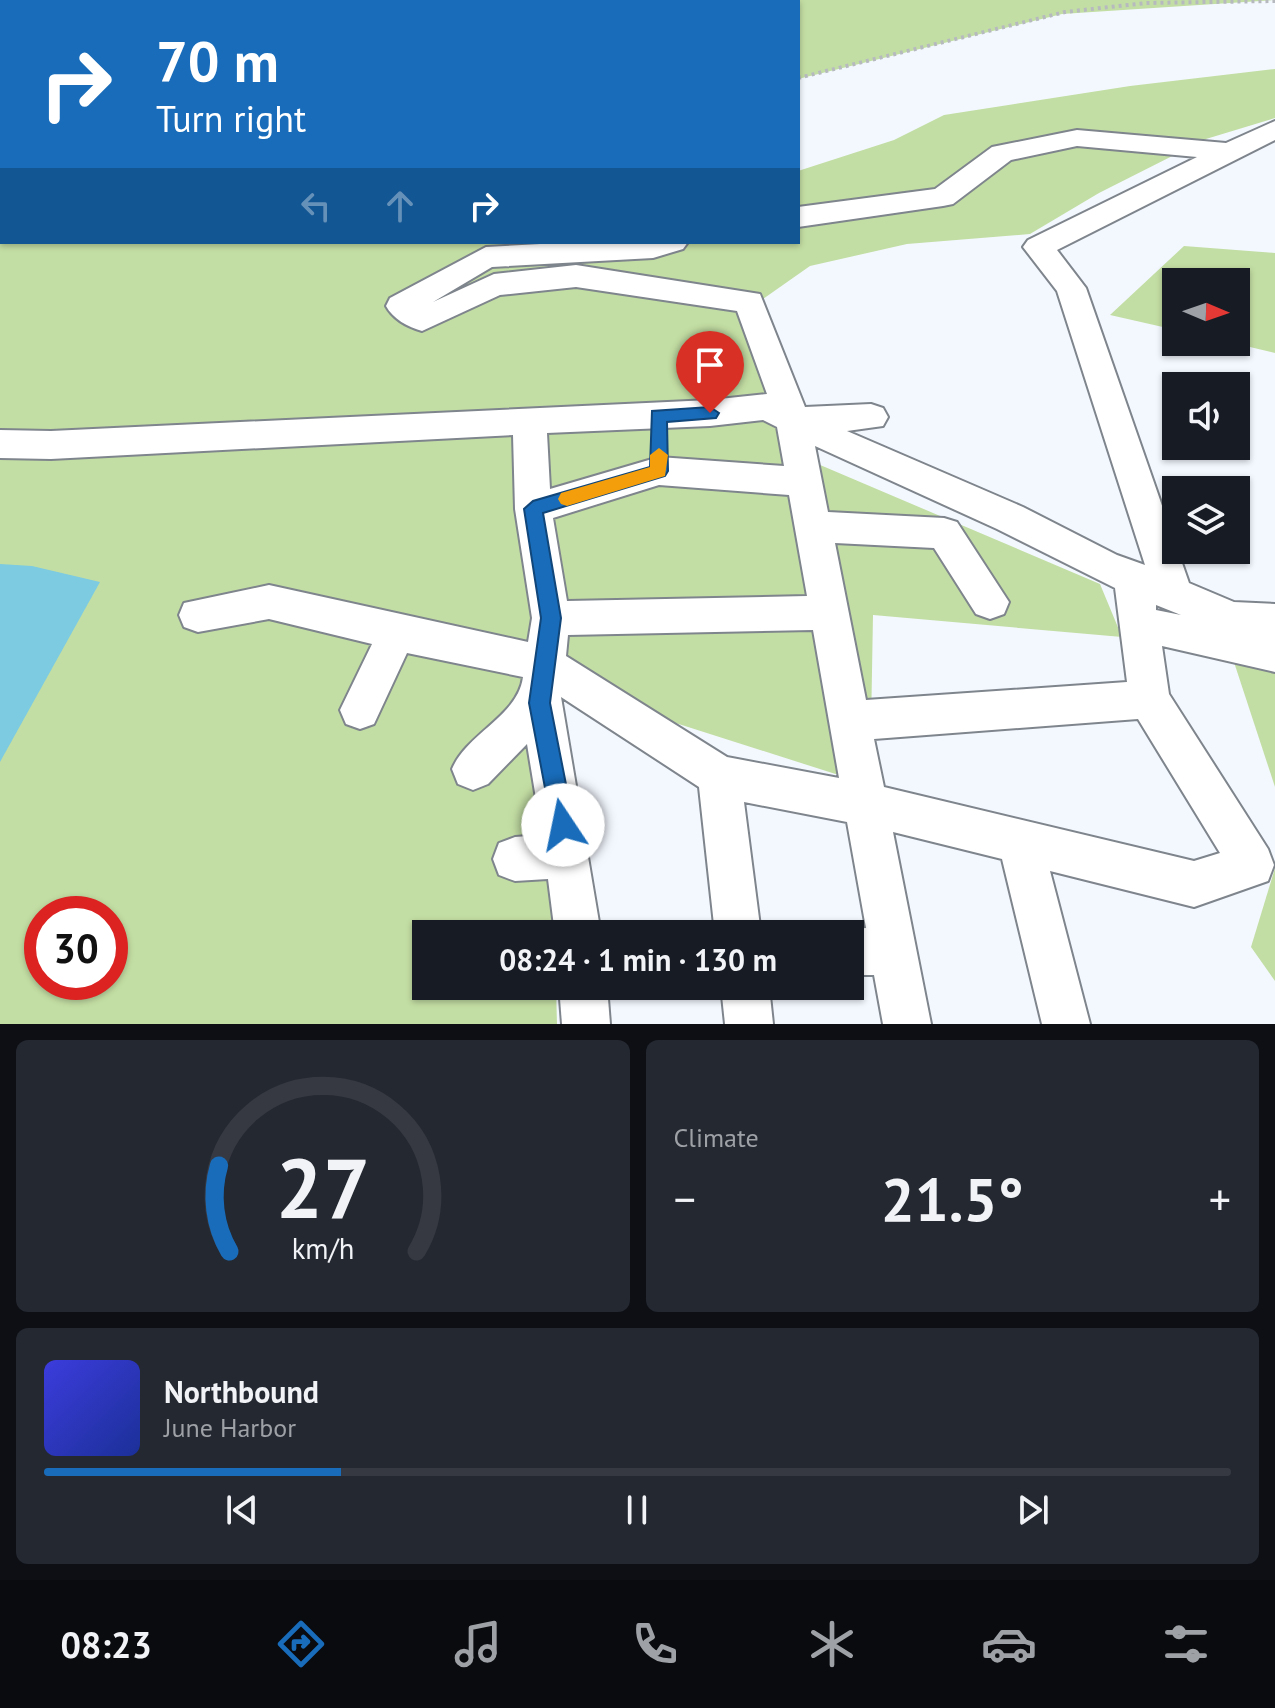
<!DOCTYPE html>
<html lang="en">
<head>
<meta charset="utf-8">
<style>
	body { margin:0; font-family:"PT Sans",sans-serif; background:#242831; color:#f1f3f6; height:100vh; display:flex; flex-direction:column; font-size:30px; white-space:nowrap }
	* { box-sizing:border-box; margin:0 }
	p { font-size:26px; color:#9ea1a6 }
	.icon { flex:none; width:44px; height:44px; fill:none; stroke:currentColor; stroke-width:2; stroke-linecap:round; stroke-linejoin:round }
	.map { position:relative; height:1024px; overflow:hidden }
	.drawer { display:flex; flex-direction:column; gap:16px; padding:16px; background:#0d0f14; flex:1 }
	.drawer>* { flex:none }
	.banner { position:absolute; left:0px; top:0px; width:800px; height:244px; box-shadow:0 2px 6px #0004; background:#186cba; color:#fff; overflow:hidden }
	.needle { width:52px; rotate:92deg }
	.fabs { position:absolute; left:1162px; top:268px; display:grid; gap:16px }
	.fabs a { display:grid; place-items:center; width:88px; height:88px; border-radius:0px; background:#171b24; box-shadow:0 2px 6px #0004; font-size:40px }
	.speed { position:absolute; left:24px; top:896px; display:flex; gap:16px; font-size:40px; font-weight:700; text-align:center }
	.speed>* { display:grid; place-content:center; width:104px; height:104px; border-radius:50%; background:#171b24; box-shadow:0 2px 6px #0004; line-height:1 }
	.speed .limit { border:12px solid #d22; background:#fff; color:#111 }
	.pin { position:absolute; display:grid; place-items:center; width:68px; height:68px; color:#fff; margin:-82px -34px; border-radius:50% 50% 50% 0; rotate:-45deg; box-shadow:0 0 8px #0007 }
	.pin .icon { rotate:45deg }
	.me { position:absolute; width:88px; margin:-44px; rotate:349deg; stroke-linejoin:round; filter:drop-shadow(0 0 6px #0008) }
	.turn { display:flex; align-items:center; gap:28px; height:168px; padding:0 24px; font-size:36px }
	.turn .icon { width:104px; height:104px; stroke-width:2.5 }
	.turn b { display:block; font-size:56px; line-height:68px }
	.lanes { display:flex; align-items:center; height:76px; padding:0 24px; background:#0003; justify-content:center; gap:40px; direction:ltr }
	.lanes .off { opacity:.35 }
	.big { font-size:60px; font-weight:800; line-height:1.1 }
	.drawer .tile { flex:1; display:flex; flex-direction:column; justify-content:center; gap:12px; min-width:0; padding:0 28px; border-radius:12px; background:#242831 }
	.drawer .dial { align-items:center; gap:0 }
	.dial svg { height:208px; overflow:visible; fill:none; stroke:#363941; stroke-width:7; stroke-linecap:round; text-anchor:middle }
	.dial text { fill:#f1f3f6; stroke:none }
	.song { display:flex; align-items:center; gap:24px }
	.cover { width:96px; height:96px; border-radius:12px; background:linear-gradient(135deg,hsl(240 70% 55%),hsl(230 70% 35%)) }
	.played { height:8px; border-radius:4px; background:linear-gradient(90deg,#186cba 25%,#363941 25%) }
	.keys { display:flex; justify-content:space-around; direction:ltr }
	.heat { display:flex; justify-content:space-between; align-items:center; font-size:44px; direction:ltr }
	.drawer .tiles { flex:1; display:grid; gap:16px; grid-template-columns:1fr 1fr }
	.tile:last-child { grid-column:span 2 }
	.trip { position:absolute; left:412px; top:920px; width:452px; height:80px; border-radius:0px; background:#171b24; box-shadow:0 2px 6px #0004; font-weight:800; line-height:80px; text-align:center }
	.menu { display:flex; height:128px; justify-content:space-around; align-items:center; background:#090b0e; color:#9ea1a6 }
	.menu .icon { width:56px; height:56px }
	.menu .selected { color:#186cba }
	.menu b { font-size:36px; color:#f1f3f6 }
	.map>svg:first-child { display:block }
	.green { fill:#c3dea4; fill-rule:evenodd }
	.water { fill:#7ccbe1 }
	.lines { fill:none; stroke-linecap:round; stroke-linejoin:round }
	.minor-casing { stroke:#7f858c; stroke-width:4 }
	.path { stroke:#b6babf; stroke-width:4; stroke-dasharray:3 4; stroke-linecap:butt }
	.minor { fill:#fff; fill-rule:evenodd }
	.route { fill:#186cba; stroke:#104679; stroke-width:2 }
	.slow { fill:#f59e0b }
</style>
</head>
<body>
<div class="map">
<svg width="1275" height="1024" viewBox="0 0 1275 1024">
	<rect width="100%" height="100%" fill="#f3f8ff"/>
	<!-- green -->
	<g class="green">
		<polygon points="0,0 1275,0 1062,14 798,79 798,2 2,2 2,105"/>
		<path d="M1275,69V118L1206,139L1099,193L1030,234L907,244L810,266L763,299L792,453L1100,584L1122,637L873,615L870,785L547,682L554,934H426V986H556L557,1024H0V192L2,242H798V171L894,140L944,115L1130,86ZM42,914H110V982H42Z"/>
		<polygon points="1184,246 1275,253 1275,353 1229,342 1236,342 1236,282 1176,282 1176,330 1110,315"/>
		<polygon points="1275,645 1275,787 1229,647"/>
		<polygon points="1275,868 1275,981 1251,947"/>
	</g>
	<!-- water -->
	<polygon class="water" points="0,564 32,566 100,582 0,762"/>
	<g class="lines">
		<!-- minor casing -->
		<g class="minor-casing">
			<g id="minor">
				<polygon points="0,0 12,0 13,2 2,2 0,10"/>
				<path d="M1275,121V140L1057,250L1086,288L1189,583L1234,602L1275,604V672L1162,646L1169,694L1268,849L1274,865L1268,881L1194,907L1050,871L1090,1024H1042L1002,859L893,832L931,1024H883L874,975H850V934H837L850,929L866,928L847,822L744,802L761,934H715L699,787L561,697L601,934H555L548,879L515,881L499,875L493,859L499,843L515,837L542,835L527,744L488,784L473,790L458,784L452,769C467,733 518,716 523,677L407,653L374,724L360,729L346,724L340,710L372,644L269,619L198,632L184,627L179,615L184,603L269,585L528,642L532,618L515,509L513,435L51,459L0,458V430L51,431L710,400L767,394L737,311L576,287L500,295L422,331C408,327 393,319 386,306L390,298L486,247L577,242H688L683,249L653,258L492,267L433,302L494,274L576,265L760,294L805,407L871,404L883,408L888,417L883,426L847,431L1023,507L1117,555L1145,565L1057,291L1023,247L1028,240L1197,157L1077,146L1011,160L953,204L943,206L798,227V207L935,189L992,147L1077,130L1226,143ZM763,420L777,427L784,466L659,457L550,489L547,433L710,426ZM815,446L997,529L1115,588L1127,682L866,700L835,543L934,548L976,614L990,619L1004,614L1009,602L957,522L944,518L828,512ZM659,485L789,495L807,596L567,601L553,518ZM1156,605L1181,615L1156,610ZM813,630L839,778L727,757L566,656L568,635ZM1138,719L1220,853L1194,861L884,787L874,739Z"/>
				<polygon points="559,986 607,986 610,1024 562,1024"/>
				<polygon points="721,986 769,986 773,1024 725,1024"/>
			</g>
		</g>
		<!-- path -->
		<polyline class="path" points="798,78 1065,12 1146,3 1275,1"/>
		<!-- minor -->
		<use href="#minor" class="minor"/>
	</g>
	<!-- route -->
	<polygon class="route" points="710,407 719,413 716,418 667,422 668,471 665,476 543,513 561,618 550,703 574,825 570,833 563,836 555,833 552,825 529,703 541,618 524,509 533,501 650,467 652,411"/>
	<!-- slow -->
	<polygon class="slow" points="659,448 668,455 665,476 567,506 561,504 558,499 561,493 650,467 650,455"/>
</svg>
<div class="fabs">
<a><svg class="needle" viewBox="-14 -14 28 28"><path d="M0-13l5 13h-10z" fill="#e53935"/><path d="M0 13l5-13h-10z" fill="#9ea1a6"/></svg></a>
<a><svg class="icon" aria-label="sound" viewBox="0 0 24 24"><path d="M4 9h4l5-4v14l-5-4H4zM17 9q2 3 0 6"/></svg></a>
<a><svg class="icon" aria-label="layers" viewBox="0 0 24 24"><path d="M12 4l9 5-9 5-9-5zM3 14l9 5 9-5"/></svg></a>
</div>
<div class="speed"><div class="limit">30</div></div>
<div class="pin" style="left:710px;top:413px;background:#d93025"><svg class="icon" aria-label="arrive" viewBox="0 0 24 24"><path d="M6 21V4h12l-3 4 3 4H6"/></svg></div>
<svg class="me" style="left:563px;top:825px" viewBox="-20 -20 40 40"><circle r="19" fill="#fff"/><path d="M0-13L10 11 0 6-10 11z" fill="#186cba"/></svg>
<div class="trip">08:24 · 1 min · 130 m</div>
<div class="banner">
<div class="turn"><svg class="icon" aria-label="right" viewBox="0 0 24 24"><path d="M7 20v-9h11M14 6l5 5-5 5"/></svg><div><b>70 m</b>Turn right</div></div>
<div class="lanes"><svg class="icon off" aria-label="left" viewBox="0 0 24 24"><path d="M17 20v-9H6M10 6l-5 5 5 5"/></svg><svg class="icon off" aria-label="ahead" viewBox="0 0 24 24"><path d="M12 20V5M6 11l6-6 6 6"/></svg><svg class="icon" aria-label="right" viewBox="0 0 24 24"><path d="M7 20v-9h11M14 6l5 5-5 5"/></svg></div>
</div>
</div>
<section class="drawer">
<div class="tiles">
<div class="tile dial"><svg viewBox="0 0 100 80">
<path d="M14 69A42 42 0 1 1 86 69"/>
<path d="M14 69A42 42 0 0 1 10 36" stroke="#186cba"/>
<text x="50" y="56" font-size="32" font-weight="700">27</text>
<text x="50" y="72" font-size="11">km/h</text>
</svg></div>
<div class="tile"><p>Climate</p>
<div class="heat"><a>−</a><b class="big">21.5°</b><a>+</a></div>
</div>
<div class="tile">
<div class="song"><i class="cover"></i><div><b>Northbound</b><p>June Harbor</p></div></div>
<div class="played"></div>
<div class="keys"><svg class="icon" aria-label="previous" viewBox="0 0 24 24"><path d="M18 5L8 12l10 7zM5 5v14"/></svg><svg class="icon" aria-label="pause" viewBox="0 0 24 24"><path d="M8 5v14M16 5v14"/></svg><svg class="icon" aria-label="next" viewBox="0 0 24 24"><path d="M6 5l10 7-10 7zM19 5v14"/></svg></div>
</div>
</div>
</section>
<nav class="menu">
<b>08:23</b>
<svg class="icon selected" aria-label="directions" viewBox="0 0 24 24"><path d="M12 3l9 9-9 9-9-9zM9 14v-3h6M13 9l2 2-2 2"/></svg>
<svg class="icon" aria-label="music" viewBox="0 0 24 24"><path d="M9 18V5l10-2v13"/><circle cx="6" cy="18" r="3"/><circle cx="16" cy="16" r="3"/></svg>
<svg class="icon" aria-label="phone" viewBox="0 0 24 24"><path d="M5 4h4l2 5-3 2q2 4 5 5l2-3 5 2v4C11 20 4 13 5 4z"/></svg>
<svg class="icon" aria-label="climate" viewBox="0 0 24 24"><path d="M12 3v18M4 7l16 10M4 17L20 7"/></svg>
<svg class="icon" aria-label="car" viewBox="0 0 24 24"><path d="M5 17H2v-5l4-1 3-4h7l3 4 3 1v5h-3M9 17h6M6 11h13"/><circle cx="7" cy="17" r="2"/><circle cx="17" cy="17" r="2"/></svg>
<svg class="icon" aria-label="filters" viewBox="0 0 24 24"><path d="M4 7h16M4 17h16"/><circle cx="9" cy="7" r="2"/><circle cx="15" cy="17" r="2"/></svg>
</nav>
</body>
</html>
